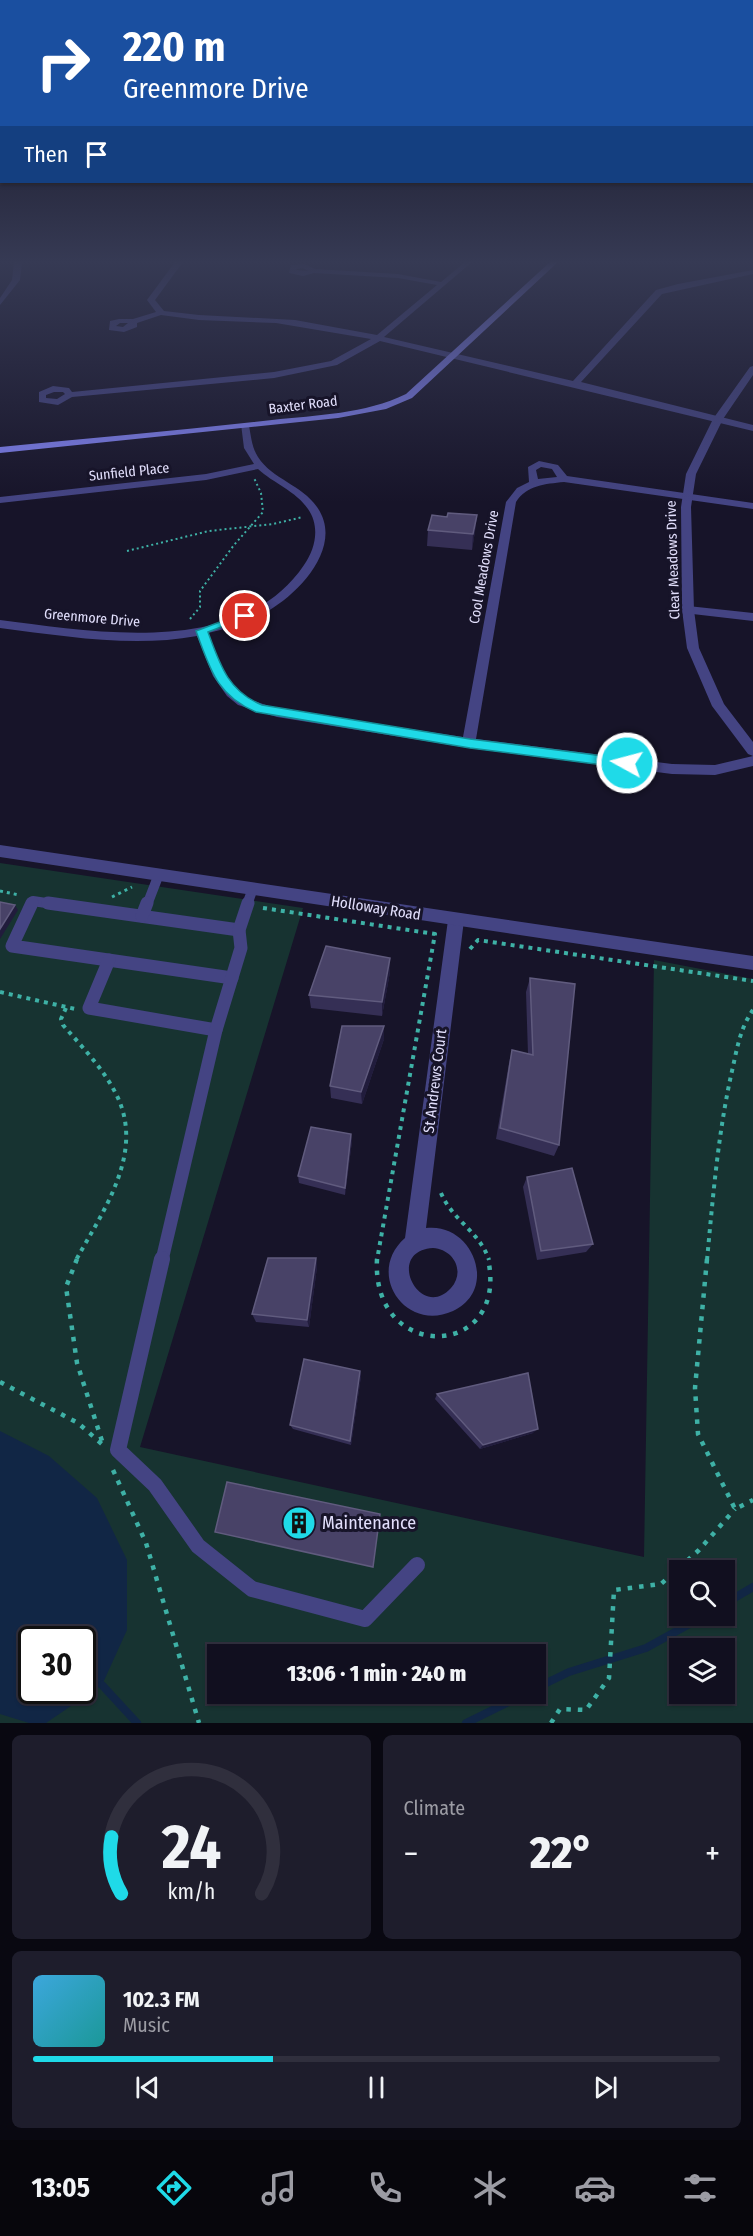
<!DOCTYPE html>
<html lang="en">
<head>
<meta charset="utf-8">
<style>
	body { margin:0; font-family:"Fira Sans Condensed",sans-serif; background:#1e1d2c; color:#f1f3f6; height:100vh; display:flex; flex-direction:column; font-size:22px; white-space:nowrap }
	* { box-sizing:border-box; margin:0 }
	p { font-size:20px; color:#9c9ca4 }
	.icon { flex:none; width:33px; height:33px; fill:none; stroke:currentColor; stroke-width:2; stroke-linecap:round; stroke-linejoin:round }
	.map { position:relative; height:1723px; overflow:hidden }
	.panel { display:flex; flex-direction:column; gap:12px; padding:12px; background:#090811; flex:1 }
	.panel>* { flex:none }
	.hud { position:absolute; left:0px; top:0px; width:753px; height:183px; box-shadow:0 2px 4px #0004,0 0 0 2px #302f3d; background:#1a4fa0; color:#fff; overflow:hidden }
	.controls { position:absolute; left:669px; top:1560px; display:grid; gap:12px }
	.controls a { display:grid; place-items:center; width:66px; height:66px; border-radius:0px; background:#110f1f; box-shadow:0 2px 4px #0004,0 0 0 2px #302f3d; font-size:30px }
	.speed { position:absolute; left:18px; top:1626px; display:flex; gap:12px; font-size:30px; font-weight:700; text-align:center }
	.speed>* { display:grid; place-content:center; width:78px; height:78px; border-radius:50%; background:#110f1f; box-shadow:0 2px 4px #0004,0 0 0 2px #302f3d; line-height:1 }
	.speed .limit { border:3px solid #111; border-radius:9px; background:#fff; color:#111 }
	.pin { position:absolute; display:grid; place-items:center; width:51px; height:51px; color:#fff; margin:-26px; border:3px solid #fff; border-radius:50%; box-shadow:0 2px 6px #0007 }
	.me { position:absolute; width:66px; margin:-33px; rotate:277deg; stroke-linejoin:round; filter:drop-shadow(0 0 4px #0008) }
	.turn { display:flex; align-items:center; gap:21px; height:126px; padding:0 24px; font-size:27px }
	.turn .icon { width:78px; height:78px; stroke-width:2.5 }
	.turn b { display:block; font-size:42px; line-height:51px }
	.then { display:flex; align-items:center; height:57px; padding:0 24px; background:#0003; gap:12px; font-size:22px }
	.big { font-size:45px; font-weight:800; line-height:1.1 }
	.panel .card { flex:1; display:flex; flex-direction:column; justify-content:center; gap:9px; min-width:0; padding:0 21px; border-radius:9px; background:#1e1d2c }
	.panel .dial { align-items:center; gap:0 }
	.dial svg { height:156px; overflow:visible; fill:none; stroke:#302f3d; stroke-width:7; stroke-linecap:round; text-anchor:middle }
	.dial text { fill:#f1f3f6; stroke:none }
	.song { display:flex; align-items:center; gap:18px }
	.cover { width:72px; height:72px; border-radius:9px; background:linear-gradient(135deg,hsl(200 70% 55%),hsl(180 70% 35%)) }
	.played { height:6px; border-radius:3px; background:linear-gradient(90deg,#1fdae8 35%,#302f3d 35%) }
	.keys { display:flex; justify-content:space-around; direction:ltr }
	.heat { display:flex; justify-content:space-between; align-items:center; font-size:33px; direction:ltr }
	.panel .tiles { flex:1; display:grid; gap:12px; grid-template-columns:1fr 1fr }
	.card:last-child { grid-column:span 2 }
	.trip { position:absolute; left:207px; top:1644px; width:339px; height:60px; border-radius:0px; background:#110f1f; box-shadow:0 2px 4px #0004,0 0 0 2px #302f3d; font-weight:800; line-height:60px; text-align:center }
	.menu { display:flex; height:96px; justify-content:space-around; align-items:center; background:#07060c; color:#9c9ca4 }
	.menu .icon { width:42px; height:42px }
	.menu .selected { color:#1fdae8 }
	.menu b { font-size:27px; color:#f1f3f6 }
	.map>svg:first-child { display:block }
	.green { fill:#173331; fill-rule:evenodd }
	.water { fill:#112645; fill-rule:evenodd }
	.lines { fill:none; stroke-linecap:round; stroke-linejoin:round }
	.stream { stroke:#112645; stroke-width:8 }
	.path-far3 { stroke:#3eb1a6; stroke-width:2; stroke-dasharray:2 3; stroke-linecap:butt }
	.path-far2 { stroke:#3eb1a6; stroke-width:3; stroke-dasharray:3 4; stroke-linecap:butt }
	.path-far1 { stroke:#3eb1a6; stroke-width:4; stroke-dasharray:4 5; stroke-linecap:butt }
	.path { stroke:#3eb1a6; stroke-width:4.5; stroke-dasharray:4.5 7; stroke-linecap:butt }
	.service-far2 { stroke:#444483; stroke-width:10 }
	.service-far1 { stroke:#444483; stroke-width:13 }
	.service { stroke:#444483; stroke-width:16 }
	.minor { fill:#444483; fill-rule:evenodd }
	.tertiary { fill:#444483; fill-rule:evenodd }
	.secondary { fill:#8081f2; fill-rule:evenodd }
	.wall { fill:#352f55 }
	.shaded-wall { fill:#211c3c }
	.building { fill:#484267; stroke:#605b7e; stroke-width:1.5 }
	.route { fill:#1fdae8; stroke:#148e97; stroke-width:1.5 }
	.labels { text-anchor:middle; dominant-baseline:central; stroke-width:6; stroke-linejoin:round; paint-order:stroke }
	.far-street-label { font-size:14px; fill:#e2dffc; stroke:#171429 }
	.street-label { font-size:15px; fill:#e2dffc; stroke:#171429 }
	.near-poi-label { font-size:18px; fill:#e2dffc; stroke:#171429; text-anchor:start }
</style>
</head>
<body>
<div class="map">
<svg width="753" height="1723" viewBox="0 0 753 1723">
	<rect width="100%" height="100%" fill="#171429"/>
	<!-- green -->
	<path class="green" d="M0,863L303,908L140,1447L644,1557L654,960L753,979V1723H0ZM680,1570H724V1616H680ZM32,1640H82V1690H32ZM680,1648H724V1694H680ZM218,1654H536V1694H218Z"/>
	<!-- water -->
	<path class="water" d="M0,1431L49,1456L97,1498L127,1560V1630L102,1685L46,1723H29L0,1714ZM32,1640H82V1690H32Z"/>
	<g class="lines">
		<!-- stream -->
		<g class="stream">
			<polyline points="724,1604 753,1587"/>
			<polyline points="102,1685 137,1723"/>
			<polyline points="536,1688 569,1672 646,1648 704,1616"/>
			<polyline points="466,1723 525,1694"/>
		</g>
		<!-- path-far3 -->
		<g class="path-far3">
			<polyline points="127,551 209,531 273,524 303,517"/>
			<polyline points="190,619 200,607 200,591 234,545 263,512 261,493 254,478"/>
		</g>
		<!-- path-far2 -->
		<g class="path-far2">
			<polyline points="0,891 19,895"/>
			<polyline points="112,897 132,887"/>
		</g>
		<!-- path-far1 -->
		<g class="path-far1">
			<polyline points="263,908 435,934 377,1260"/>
			<polyline points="470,949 478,940 753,981"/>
			<polyline points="0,992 75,1009"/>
			<path d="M66,1008L61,1019L63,1025C82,1047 103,1068 116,1094C146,1152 103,1211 76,1260"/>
			<path d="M441,1193C452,1220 480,1232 489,1260"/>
			<path d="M707,1260C713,1197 718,1133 732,1071C737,1049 740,1028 753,1010"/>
		</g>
		<!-- path -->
		<g class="path">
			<polyline points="77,1259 66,1287 77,1363 102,1441"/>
			<path d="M377,1259C371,1364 510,1360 488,1259"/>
			<polyline points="707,1259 695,1388 698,1434 735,1509 753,1500"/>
			<polyline points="0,1382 78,1423 103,1445"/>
			<polyline points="113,1470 146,1543 199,1723"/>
			<polyline points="551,1723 560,1709 586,1710 609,1678 614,1590 661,1584 699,1550 735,1509"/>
		</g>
		<!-- service-far2 -->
		<g class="service-far2">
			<polyline points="31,905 33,901 59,905"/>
			<polyline points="147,905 159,874"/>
			<polyline points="247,905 253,888"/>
		</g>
		<!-- service-far1 -->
		<g class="service-far1">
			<polyline points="32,903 12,946 232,978"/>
			<polyline points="48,903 239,930"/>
			<polyline points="142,916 147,903"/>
			<polyline points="109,960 89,1008 216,1030"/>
			<polyline points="162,1260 216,1030 241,948 239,930 248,903"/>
		</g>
		<!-- service -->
		<polyline class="service" points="162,1259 118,1450 155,1485 198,1546 252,1589 365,1619 417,1565"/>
		<!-- minor -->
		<g class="minor">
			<polygon points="14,262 22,262 20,280 0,305 0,298 12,280"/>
			<path d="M175,262H183L155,300L164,311L199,315L295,320L377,335L437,285L398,278L314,273L303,276L289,273L291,265L304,264L315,269L398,274L441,282L465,262H472L384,337L573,381L656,290L678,284L753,270V274L662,294L581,382L753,425V431L380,341L337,365L274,378L72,397L58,405L39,402V392L53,386L69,388L72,392L274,372L331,361L371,339L276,323L199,320L161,315L137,323V327L124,332L109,330L110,321L119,319H133L156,312L147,300ZM303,268L308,271L296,270L297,269ZM128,323L123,327L116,326L120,323ZM54,392H63L65,394L57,399L46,398V395Z"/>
			<path d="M241,424L249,426C251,436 252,448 258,457C272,479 302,485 317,507C344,545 301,592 268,611C249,622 229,628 208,633L225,675L237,690L248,699L278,709L463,737L506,502L517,488L529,482L528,467L539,461L558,465L567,476L753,503V509L564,482C545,484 527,485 516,502L476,739L672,764L715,765L753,756V766L715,775L672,774L469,748L277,717L238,705L227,696L213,676L197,636C132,648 64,636 0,628V620C94,632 242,658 304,565C316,548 320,526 308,509C296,491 273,483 258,469L206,480L0,503V497L206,474L254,464L244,448ZM541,467L552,469L557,477L538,479L536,470Z"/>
			<polygon points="688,606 753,613 753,621 684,613 682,610"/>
			<path d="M456,913L462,915L464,920L426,1228C473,1222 499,1290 453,1311C405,1333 365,1273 405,1238L448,920L450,915ZM433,1248C453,1249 466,1271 451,1288C420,1322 384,1251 433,1248Z"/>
		</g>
		<!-- tertiary -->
		<g class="tertiary">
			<polygon points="753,366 753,375 723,419 696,474 691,507 694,610 699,648 724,704 753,742 753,756 748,754 712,706 687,648 682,610 681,507 686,474 713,419 750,367"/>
			<polygon points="0,845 753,956 753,970 0,857"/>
		</g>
		<!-- secondary -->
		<path class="secondary" d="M550,262H558L412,398L386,409L338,418L0,453V447C91,438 182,430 272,420C317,415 365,414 406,394Z"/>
	</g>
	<!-- wall -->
	<g class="wall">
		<polygon points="477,515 475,531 472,550 427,546 428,530 447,517"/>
		<polygon points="390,972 382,1016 311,1008 309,995"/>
		<polygon points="530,978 559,1145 554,1156 496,1139 509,1063 512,1050 528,1054 526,992"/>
		<polygon points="384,1039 362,1104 331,1098 330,1086"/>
		<polygon points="351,1134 352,1141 345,1195 299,1183 298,1176"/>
		<polygon points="527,1177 593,1244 586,1252 537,1260 523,1187"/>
		<polygon points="316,1258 317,1267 309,1327 256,1322 252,1314"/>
		<polygon points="360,1371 361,1376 351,1445 293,1429 290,1425"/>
		<polygon points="437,1394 533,1433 480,1449 435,1399"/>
	</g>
	<!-- shaded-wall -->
	<g class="shaded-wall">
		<polygon points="477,515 475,531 472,550 473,534"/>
		<polygon points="15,905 18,910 0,939 0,929"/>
		<polygon points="390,958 390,972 382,1016 382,1002"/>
		<polygon points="384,1026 384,1039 362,1104 361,1092"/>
		<polygon points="351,1134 352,1141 345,1195 345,1188"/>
		<polygon points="316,1258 317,1267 309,1327 307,1320"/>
		<polygon points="360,1371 361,1376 351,1445 350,1441"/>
		<polygon points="538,1429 533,1433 480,1449 483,1445"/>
	</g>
	<!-- building -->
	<g class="building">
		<polygon points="448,513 477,515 473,534 428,530 432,515 447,517"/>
		<polygon points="0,902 15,905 0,929"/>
		<polygon points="326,946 390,958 382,1002 309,995"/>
		<polygon points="530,978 575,984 559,1145 500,1128 512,1050 533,1055"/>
		<polygon points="342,1026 384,1026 361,1092 330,1086"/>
		<polygon points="311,1127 351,1134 345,1188 298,1176"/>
		<polygon points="572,1168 593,1244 541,1251 527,1177"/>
		<polygon points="268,1258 316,1258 307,1320 252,1314"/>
		<polygon points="304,1359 360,1371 350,1441 290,1425"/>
		<polygon points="528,1373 538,1429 483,1445 437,1394"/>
		<polygon points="227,1482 380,1514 373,1567 215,1532"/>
	</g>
	<!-- sky -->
	<linearGradient id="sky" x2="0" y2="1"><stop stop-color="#0d0b17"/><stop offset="0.52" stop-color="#363a54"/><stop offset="1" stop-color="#363a54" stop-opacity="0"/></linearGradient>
	<rect width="753" height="503" fill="url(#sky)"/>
	<!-- route -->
	<path class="route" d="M241,614L250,616L208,632C220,665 228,691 262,705L470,739L627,759L633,763L627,768L470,748L256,712C216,695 210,668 196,631Z"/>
	<!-- icons -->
	<defs>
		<g id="building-disc" transform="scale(1.725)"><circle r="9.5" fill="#1fdae8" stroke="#171429"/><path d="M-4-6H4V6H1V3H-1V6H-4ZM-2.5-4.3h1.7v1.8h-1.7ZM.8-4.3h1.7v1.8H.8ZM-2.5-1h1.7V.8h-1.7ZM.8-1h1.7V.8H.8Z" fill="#111"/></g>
	</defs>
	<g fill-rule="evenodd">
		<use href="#building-disc" x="299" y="1523"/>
	</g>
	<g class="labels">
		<!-- far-street labels -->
		<g class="far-street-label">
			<text transform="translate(303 405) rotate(-7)">Baxter Road</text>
			<text transform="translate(129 472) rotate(-6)">Sunfield Place</text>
			<text transform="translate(673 560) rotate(-92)">Clear Meadows Drive</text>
			<text transform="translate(484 567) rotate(-80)">Cool Meadows Drive</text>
			<text transform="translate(92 618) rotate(5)">Greenmore Drive</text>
		</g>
		<!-- street labels -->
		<g class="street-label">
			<text transform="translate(376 908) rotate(9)">Holloway Road</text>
			<text transform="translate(435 1081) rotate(-83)">St Andrews Court</text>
		</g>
		<!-- near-poi labels -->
		<g class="near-poi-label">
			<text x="322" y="1523">Maintenance</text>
		</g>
	</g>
</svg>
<div class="controls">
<a><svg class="icon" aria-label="search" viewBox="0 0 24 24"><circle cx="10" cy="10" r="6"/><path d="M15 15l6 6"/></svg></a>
<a><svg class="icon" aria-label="layers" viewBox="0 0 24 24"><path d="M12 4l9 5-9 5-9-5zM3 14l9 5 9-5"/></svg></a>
</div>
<div class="speed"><div class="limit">30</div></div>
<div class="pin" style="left:245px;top:616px;background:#d93025"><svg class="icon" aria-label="arrive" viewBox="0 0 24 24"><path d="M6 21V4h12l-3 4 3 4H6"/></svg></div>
<svg class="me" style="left:627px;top:763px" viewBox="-20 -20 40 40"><circle r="17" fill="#1fdae8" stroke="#fff" stroke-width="3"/><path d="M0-11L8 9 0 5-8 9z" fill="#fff"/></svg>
<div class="trip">13:06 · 1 min · 240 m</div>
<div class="hud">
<div class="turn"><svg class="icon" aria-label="right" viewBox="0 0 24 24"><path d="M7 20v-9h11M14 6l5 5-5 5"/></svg><div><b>220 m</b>Greenmore Drive</div></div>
<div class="then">Then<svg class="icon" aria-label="arrive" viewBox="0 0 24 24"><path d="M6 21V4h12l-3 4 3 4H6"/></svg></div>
</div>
</div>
<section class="panel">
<div class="tiles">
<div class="card dial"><svg viewBox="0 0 100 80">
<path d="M14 69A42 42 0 1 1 86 69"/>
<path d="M14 69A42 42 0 0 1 9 40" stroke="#1fdae8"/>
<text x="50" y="56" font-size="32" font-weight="700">24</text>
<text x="50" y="72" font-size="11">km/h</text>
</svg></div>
<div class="card"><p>Climate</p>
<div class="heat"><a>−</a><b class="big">22°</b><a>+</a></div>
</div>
<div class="card">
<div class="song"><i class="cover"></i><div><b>102.3 FM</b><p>Music</p></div></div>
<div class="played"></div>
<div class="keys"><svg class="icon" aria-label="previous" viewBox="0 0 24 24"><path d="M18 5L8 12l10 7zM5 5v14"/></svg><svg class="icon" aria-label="pause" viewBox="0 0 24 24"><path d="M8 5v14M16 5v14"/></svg><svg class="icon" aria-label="next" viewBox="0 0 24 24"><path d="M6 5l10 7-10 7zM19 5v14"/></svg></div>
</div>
</div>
</section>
<nav class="menu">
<b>13:05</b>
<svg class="icon selected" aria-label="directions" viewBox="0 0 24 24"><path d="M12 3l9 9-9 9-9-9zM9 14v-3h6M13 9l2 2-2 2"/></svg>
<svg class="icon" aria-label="music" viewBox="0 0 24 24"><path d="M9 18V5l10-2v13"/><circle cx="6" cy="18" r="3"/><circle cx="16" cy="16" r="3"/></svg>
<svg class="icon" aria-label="phone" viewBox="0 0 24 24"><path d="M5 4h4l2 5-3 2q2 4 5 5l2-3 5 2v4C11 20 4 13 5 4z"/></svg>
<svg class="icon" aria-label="climate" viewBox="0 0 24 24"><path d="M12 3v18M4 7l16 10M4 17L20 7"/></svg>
<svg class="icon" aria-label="car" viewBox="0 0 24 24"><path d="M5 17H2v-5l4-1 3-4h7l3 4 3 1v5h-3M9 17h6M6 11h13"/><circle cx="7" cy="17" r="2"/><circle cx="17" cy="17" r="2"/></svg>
<svg class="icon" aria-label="filters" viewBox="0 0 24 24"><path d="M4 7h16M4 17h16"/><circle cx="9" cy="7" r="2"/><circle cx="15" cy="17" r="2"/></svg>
</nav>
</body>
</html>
